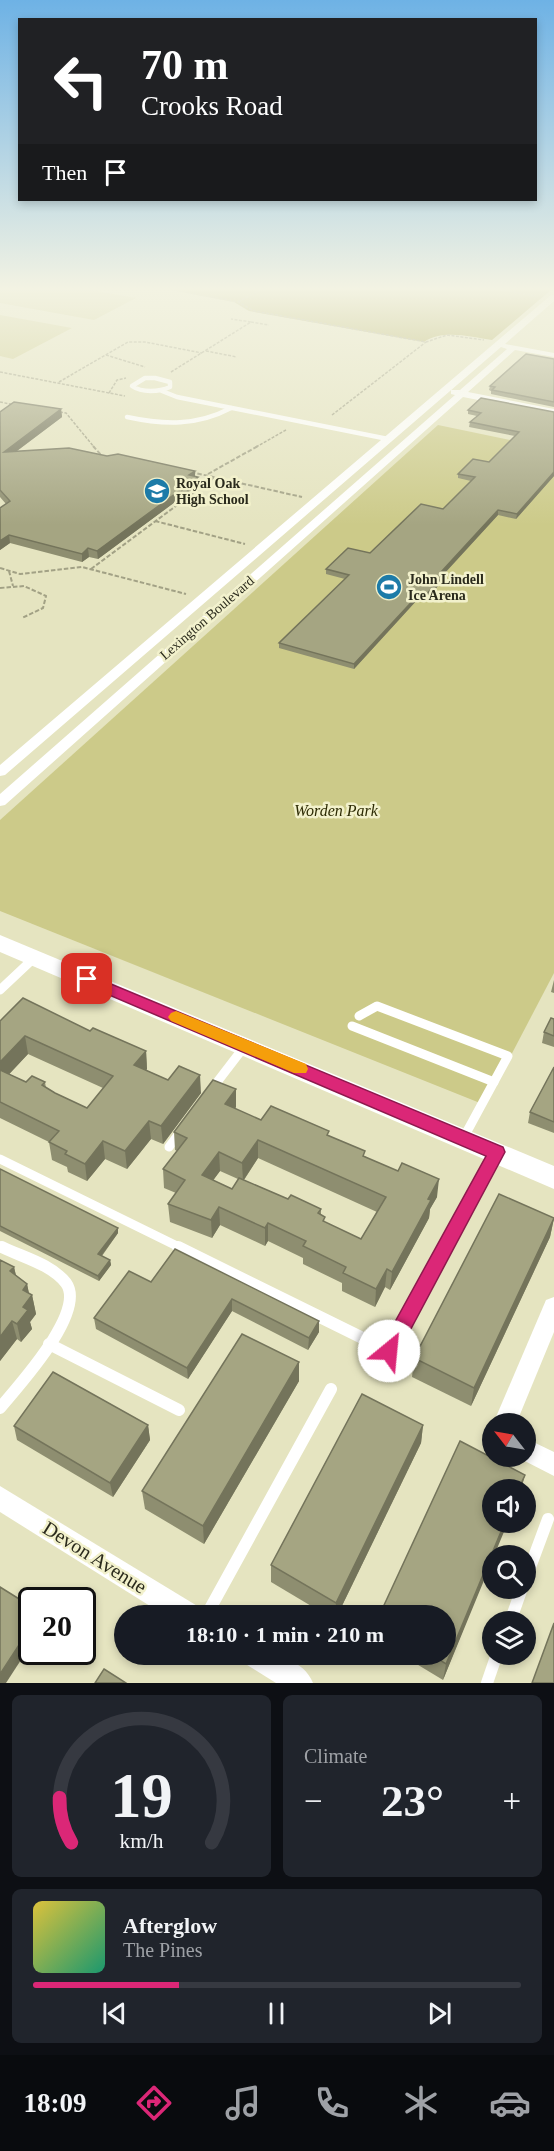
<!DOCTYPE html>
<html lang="en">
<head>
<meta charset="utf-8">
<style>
	body { margin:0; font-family:Georgia,serif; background:#20242c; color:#f1f3f6; height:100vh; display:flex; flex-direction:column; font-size:22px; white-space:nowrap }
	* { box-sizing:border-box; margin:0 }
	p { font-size:20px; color:#9ea1a6 }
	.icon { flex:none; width:33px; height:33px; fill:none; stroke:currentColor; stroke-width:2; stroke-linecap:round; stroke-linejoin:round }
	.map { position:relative; height:1683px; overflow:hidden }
	.drawer { display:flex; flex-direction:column; gap:12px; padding:12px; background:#0d0f14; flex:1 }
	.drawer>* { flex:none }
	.banner { position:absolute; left:18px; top:18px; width:519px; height:183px; border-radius:0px; box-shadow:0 3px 9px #0003; background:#202124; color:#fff; overflow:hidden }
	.needle { width:39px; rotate:301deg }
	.controls { position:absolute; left:482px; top:1413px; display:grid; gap:12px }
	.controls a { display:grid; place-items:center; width:54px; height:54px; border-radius:50%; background:#171b24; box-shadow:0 3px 9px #0003; font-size:30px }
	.speed { position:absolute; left:18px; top:1587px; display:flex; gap:12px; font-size:30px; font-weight:700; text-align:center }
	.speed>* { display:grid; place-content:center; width:78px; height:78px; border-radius:50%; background:#171b24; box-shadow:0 3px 9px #0003; line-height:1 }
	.speed .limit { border:3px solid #111; border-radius:9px; background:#fff; color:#111 }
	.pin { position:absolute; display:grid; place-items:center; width:51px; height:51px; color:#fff; margin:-26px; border-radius:12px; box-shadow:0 3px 9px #0006 }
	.me { position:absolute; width:66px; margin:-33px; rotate:28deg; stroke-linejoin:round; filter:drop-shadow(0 0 4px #0008) }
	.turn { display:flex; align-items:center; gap:21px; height:126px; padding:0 24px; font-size:27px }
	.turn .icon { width:78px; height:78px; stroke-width:2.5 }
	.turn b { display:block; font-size:42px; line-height:51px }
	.then { display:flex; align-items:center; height:57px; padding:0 24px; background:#0003; gap:12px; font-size:22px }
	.big { font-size:45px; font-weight:600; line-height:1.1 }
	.drawer .widget { flex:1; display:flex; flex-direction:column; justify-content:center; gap:9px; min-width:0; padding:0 21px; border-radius:9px; background:#20242c }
	.drawer .dial { align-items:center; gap:0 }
	.dial svg { height:156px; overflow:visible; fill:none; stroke:#363941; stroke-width:7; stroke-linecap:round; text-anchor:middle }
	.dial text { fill:#f1f3f6; stroke:none }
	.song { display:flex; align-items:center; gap:18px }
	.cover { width:72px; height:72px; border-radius:9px; background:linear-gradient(135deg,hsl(50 70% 55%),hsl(160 70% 35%)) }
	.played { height:6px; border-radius:3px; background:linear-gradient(90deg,#db2777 30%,#363941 30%) }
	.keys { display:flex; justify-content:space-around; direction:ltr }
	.heat { display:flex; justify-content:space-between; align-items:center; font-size:33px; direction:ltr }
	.drawer .tiles { flex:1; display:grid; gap:12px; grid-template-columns:1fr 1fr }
	.widget:last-child { grid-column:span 2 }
	.trip { position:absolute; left:114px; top:1605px; width:342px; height:60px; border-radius:30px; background:#171b24; box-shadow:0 3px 9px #0003; font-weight:600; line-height:60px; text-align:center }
	.menu { display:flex; height:96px; justify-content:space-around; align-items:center; background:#090b0e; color:#9ea1a6 }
	.menu .icon { width:42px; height:42px }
	.menu .on { color:#db2777 }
	.menu b { font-size:27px; color:#f1f3f6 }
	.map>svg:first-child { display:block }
	.green { fill:#ccca89 }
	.forest { fill:#a9a54e }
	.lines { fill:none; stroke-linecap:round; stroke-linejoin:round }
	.path-far1 { stroke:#a2a185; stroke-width:1.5; stroke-dasharray:3 1.5; stroke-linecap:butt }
	.path { stroke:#a2a185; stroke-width:2; stroke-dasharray:4.5 2; stroke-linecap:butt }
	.service-far2 { stroke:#fff; stroke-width:4.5 }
	.service-far1 { stroke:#fff; stroke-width:9 }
	.service { stroke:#fff; stroke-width:12 }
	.minor { fill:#fff; fill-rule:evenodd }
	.secondary { fill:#fff; fill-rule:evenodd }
	.wall { fill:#8e8e70; fill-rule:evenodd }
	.shaded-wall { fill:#74745b }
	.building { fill:#a5a582; stroke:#74745b; stroke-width:1.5; fill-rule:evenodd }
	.route { fill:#db2777; stroke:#8e194d; stroke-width:1.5 }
	.slow { fill:#f59e0b }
	.labels { text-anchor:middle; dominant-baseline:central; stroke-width:5; stroke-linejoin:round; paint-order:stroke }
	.far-poi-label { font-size:14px; font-weight:bold; fill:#2a2a1c; stroke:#f2f1cc; text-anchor:start }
	.far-street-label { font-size:14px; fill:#2a2a1c; stroke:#f2f1cc }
	.park-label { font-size:16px; font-style:italic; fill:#2d2b04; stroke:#f2f1cc }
	.near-street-label { font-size:20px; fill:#2a2a1c; stroke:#f2f1cc }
</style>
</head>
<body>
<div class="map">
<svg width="554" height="1683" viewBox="0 0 554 1683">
	<rect width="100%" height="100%" fill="#e5e4c0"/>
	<!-- green -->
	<g class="green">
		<polygon points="85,289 136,298 94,320 0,303 0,289"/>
		<polygon points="0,315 72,328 13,359 0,356"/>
		<polygon points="438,425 554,449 554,973 485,1105 0,911 0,820"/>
	</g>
	<!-- forest -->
	<path class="forest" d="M166,289H552L492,340C471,337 443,329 424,342L249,311L234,302Z"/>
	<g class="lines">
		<!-- path-far1 -->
		<g class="path-far1">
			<polyline points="171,289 238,302 254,311 426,342 447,335 484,340"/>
			<polyline points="496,289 536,296"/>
			<polyline points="238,302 262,289"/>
			<polyline points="251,322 269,325"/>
			<polyline points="206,351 237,357"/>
			<polyline points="106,355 145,367"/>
			<polyline points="0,372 125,396"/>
			<polyline points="171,372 251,322 231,319"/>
			<polyline points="59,382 128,342 145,342 202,353"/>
			<polyline points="109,393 117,380 126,378"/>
			<polyline points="0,402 15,405"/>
			<polyline points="60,412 66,413 94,447"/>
			<polyline points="332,415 426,342"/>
			<polyline points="256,447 286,430"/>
		</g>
		<!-- path -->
		<g class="path">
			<polyline points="93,446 103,457"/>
			<polyline points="191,472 302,497"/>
			<polyline points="208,474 258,446"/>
			<polyline points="155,521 245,544"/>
			<polyline points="0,568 20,574 82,567 186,594"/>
			<polyline points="91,569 215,477"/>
			<polyline points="9,571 13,586"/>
			<polyline points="0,588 24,586 46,596 43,608 22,618"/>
		</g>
		<!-- service-far2 -->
		<g class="service-far2">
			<path d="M145,378H155L170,382V387C159,392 142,393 132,386Z"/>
			<polyline points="162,391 177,397 388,439"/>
			<path d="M127,417C164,425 197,426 231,408"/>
		</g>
		<!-- service-far1 -->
		<g class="service-far1">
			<polyline points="0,990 34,958"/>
			<polyline points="359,1016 377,1006 508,1056 464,1137"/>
			<polyline points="352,1026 494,1082"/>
			<polyline points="211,1090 244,1047"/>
			<polyline points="169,1147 181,1131"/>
			<polyline points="0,1159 181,1248"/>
			<polyline points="0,1246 5,1248"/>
			<polyline points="445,1248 496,1154"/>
		</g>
		<!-- service -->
		<g class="service">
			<polyline points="178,1247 389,1351 446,1247"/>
			<polyline points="49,1344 179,1410"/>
			<path d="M0,1408C18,1386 87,1312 66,1283C51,1264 22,1257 2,1247"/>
			<polyline points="525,1581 548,1519"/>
			<polyline points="206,1616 331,1389"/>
			<polyline points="510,1622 522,1588"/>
			<polyline points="487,1683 497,1654"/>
		</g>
		<!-- minor -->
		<g class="minor">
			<polygon points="551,295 554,295 554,301 505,344 554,353 554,357 515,350 468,392 554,409 554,415 463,397 5,805 0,806 0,794 455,395 451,394 451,390 460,390 507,349 501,347 5,775 0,776 0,765"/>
			<polygon points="554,1297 554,1332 516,1424 493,1424 546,1300"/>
			<polygon points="525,1438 554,1452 554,1476 517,1457 525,1456"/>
			<polygon points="0,1486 199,1607 203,1616 166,1616 0,1512"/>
			<path d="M240,1654C266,1654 301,1654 313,1683H276L244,1663Z"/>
		</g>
		<!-- secondary -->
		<polygon class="secondary" points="0,935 554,1166 554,1189 0,952"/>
	</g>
	<!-- wall -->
	<g class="wall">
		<polygon points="554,359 554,407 491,394 491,391 489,390 490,386"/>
		<polygon points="61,409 62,417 17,451 107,456 195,471 195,477 198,477 198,485 98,559 89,557 82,562 10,543 0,550 0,508 6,504 0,497 0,412"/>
		<polygon points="468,410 554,412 554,476 516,519 498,515 445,573 446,573 445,578 424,602 417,600 354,669 279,648 279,643 345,579 326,574 326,569 370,553 443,509 471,481 458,478 458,474 489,462 515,436 469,427 470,422 477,416 468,414"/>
		<polygon points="554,980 554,993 551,992"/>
		<polygon points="554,1019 554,1047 542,1043 544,1032"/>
		<path d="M0,1021L90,1031L146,1051L147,1069L146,1070L168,1080L201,1093L163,1144L151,1139L127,1169L105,1159L87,1181L68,1172L67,1167L52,1160L49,1142L0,1118ZM28,1054L103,1088L87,1108L55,1093L46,1088L45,1082H26L9,1074Z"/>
		<polygon points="554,1067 554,1133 528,1123 530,1112"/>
		<path d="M236,1107L235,1109L261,1120L329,1136L437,1197L430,1209L429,1218L390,1290L385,1287L375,1307L342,1291V1283L303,1264V1258L268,1241L265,1246L220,1225L212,1238L170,1222L168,1204L176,1193L164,1188L163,1169L177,1151L175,1150L174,1132ZM258,1158L377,1212L361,1239L325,1222L321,1214V1209L288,1199L244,1180ZM220,1171L238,1179L232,1189L213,1180Z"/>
		<polygon points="0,1169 118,1228 118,1233 102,1256 110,1260 111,1265 99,1281 0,1231"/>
		<polygon points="554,1218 550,1237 471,1406 412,1377 414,1358"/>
		<polygon points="175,1249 319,1332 308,1350 232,1311 188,1379 96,1329 94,1318 151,1282"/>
		<polygon points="0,1260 14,1267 16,1275 27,1284 29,1294 32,1295 36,1314 30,1322 32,1329 21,1342 17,1339 0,1361"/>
		<polygon points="299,1362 299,1381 204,1544 145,1509 142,1491"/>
		<polygon points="148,1425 150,1440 113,1497 17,1440 14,1426"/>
		<polygon points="423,1425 421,1443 337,1616 328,1616 271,1582 271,1565"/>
		<polygon points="525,1475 443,1680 400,1654 446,1654"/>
	</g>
	<!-- shaded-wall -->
	<g class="shaded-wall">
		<polygon points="61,409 62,417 6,459 4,452"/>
		<polygon points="195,471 195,479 198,477 198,485 98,559 97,551"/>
		<polygon points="554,472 554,476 516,519 517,514"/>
		<polygon points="498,510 498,515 441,577 441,572"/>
		<polygon points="9,535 10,543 0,550 0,541"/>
		<polygon points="88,548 89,557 82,562 82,554"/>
		<polygon points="446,573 445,578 424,602 424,597"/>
		<polygon points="418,595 417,600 354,669 354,664"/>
		<polygon points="25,1036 28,1054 0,1084 0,1062"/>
		<polygon points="146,1051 147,1069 136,1083 134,1065"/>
		<polygon points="200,1075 201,1093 163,1144 161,1126"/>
		<polygon points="236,1089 236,1107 225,1122 225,1104"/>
		<polygon points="149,1121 151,1139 127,1169 125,1151"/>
		<polygon points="258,1140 258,1158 243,1181 242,1163"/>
		<polygon points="103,1141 105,1159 87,1181 85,1164"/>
		<polygon points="219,1152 220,1171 204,1193 202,1175"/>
		<polygon points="439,1179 437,1197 430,1209 429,1218 390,1290 392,1272 428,1199"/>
		<polygon points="219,1207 220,1225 212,1238 211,1220"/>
		<polygon points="554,1218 550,1237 471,1406 474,1388"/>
		<polygon points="268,1223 268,1241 265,1246 265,1228"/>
		<polygon points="118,1228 118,1233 99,1259 98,1254"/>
		<polygon points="110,1260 111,1265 99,1281 98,1276"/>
		<polygon points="14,1267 18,1286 10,1271"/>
		<polygon points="387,1269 385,1287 375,1307 376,1289"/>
		<polygon points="27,1284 30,1298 32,1295 36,1314 30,1322 32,1329 21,1342 17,1324 23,1290"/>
		<polygon points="232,1299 232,1311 188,1379 187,1368"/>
		<polygon points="12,1321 17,1339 0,1361 0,1337"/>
		<polygon points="319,1321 319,1332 308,1350 309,1338"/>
		<polygon points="299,1362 299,1381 204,1544 203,1526"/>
		<polygon points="148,1425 150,1440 113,1497 110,1483"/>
		<polygon points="423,1425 421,1443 337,1616 335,1616 336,1603"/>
		<polygon points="525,1475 521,1490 518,1490"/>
		<polygon points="505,1522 508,1522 494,1556 492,1556 492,1561 443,1680 446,1664"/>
		<polygon points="32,1625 32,1643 6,1683 0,1683 0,1674"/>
	</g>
	<!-- building -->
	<g class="building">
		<polygon points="526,354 554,359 554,402 492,390 495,387 490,386"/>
		<polygon points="481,398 554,412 554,472 517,514 498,510 441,572 446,573 424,597 418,595 354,664 279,643 349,575 326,569 348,548 370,553 421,504 443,509 475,477 458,474 473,459 489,462 519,432 470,422 481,413 468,410"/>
		<polygon points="14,402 61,409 4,452 69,448 107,456 118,454 195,471 189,475 198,477 97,551 88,548 82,554 9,535 0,541 0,508 10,501 0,490 0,412"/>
		<polygon points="23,998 90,1031 93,1028 146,1051 134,1065 168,1080 179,1066 200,1075 161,1126 149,1121 125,1151 103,1141 85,1164 65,1154 67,1151 49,1142 59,1131 0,1102 0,1070 26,1082 32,1076 45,1082 42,1085 55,1093 87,1108 113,1076 25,1036 0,1062 0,1021"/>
		<polygon points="551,1018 554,1019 554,1036 544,1032"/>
		<polygon points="554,1067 554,1122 530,1112"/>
		<path d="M213,1080L236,1089L225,1104L261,1120L271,1106L329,1131L327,1135L365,1151L363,1156L398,1171L402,1163L439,1179L428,1199L431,1200L392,1272L387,1269L376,1289L343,1273L346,1267L303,1246L306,1241L268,1223L265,1228L219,1207L211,1220L168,1204L185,1180L163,1169L187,1138L174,1132ZM258,1140L386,1197L361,1239L323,1221L325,1217L318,1213L321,1209L291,1195L288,1199L239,1178L232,1189L202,1175L219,1152L242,1163Z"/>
		<polygon points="0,1169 118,1228 98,1254 110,1260 98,1276 0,1226"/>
		<polygon points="499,1194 554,1218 474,1388 414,1358"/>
		<polygon points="175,1249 319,1321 309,1338 232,1299 187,1368 94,1318 129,1271 151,1282"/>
		<polygon points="0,1260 14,1267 10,1271 27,1284 23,1290 32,1295 23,1307 28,1310 17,1324 12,1321 0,1337"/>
		<polygon points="242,1334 299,1362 203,1526 142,1491"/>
		<polygon points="53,1372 148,1425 110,1483 14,1426"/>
		<polygon points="362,1394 423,1425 336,1603 271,1565"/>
		<polygon points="460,1441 525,1475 518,1490 492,1490 492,1522 505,1522 446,1664 430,1654 446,1654 446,1616 379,1616"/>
		<polygon points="0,1587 32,1607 32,1625 0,1674"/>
		<polygon points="554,1623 554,1683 532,1683"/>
		<polygon points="104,1669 126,1683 95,1683"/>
	</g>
	<!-- sky -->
	<linearGradient id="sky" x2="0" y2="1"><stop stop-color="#6eb2e5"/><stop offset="0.55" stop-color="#f3f3e3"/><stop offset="1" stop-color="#f3f3e3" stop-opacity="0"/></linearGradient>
	<rect width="554" height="525" fill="url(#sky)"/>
	<!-- route -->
	<polygon class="route" points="87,974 503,1147 505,1152 396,1357 389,1360 382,1357 379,1351 486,1156 81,983 79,979"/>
	<!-- slow -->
	<polygon class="slow" points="176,1011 306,1064 308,1069 306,1073 294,1073 171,1021 168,1017 171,1013"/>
	<!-- icons -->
	<defs>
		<g id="school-disc" transform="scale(1.35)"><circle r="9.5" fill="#1d7ba8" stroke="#f2f1cc"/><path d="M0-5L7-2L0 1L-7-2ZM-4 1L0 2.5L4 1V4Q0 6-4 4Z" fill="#fff"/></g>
		<g id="stadium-disc" transform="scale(1.35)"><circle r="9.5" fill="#1d7ba8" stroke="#f2f1cc"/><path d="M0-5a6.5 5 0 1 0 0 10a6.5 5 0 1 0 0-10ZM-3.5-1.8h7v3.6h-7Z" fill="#fff"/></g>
	</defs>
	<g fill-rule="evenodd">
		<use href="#school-disc" x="157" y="491"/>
		<use href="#stadium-disc" x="389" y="587"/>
	</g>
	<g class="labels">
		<!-- far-poi labels -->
		<g class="far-poi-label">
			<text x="176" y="483">Royal Oak<tspan x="176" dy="16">High School</tspan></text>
			<text x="408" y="579">John Lindell<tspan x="408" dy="16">Ice Arena</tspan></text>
		</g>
		<!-- far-street labels -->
		<g class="far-street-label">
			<text transform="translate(207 618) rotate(-41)">Lexington Boulevard</text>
		</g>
		<!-- park labels -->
		<g class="park-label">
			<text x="336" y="810">Worden Park</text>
		</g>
		<!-- near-street labels -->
		<g class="near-street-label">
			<text transform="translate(95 1557) rotate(32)">Devon Avenue</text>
		</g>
	</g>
</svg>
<div class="controls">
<a><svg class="needle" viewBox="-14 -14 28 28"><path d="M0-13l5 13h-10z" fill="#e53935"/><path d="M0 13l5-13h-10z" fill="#9ea1a6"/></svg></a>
<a><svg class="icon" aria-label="sound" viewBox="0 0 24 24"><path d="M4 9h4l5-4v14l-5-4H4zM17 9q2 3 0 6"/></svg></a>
<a><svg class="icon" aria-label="search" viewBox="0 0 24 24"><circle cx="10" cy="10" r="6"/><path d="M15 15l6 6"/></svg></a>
<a><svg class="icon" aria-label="layers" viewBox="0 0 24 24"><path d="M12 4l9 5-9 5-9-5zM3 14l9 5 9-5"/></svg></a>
</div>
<div class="speed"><div class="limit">20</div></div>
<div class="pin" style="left:87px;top:979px;background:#d93025"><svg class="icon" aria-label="arrive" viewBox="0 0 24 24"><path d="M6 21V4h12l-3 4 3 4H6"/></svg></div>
<svg class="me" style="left:389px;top:1351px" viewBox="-20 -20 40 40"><circle r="19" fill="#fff"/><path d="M0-13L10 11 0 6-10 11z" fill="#db2777"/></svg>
<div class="trip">18:10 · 1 min · 210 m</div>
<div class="banner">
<div class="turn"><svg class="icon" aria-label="left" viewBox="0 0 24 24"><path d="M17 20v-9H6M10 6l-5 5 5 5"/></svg><div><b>70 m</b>Crooks Road</div></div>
<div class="then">Then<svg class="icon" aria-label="arrive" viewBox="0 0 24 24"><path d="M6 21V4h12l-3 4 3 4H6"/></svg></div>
</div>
</div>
<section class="drawer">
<div class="tiles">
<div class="widget dial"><svg viewBox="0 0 100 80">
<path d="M14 69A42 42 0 1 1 86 69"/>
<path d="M14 69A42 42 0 0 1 8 46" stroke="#db2777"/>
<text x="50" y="56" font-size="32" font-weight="700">19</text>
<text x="50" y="72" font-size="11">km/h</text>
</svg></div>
<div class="widget"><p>Climate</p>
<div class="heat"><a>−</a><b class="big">23°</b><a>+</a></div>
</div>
<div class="widget">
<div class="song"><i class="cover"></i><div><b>Afterglow</b><p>The Pines</p></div></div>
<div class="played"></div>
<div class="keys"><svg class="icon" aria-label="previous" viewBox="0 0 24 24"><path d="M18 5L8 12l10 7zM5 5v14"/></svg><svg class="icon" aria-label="pause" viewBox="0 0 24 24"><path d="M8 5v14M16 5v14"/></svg><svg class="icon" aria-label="next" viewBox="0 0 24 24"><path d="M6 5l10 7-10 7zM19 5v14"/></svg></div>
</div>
</div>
</section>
<nav class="menu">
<b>18:09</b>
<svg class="icon on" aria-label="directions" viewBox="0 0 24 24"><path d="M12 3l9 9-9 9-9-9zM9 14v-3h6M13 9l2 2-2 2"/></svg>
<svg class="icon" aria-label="music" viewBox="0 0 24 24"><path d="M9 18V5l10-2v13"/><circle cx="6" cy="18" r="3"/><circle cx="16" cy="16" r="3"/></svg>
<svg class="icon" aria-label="phone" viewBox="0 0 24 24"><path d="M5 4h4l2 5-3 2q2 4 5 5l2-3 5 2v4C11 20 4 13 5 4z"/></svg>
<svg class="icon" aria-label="climate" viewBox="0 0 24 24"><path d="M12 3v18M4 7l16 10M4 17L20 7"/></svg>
<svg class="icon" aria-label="car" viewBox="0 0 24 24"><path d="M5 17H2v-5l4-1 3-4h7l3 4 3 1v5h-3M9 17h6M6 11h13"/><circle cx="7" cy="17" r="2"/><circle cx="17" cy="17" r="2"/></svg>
</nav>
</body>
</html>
